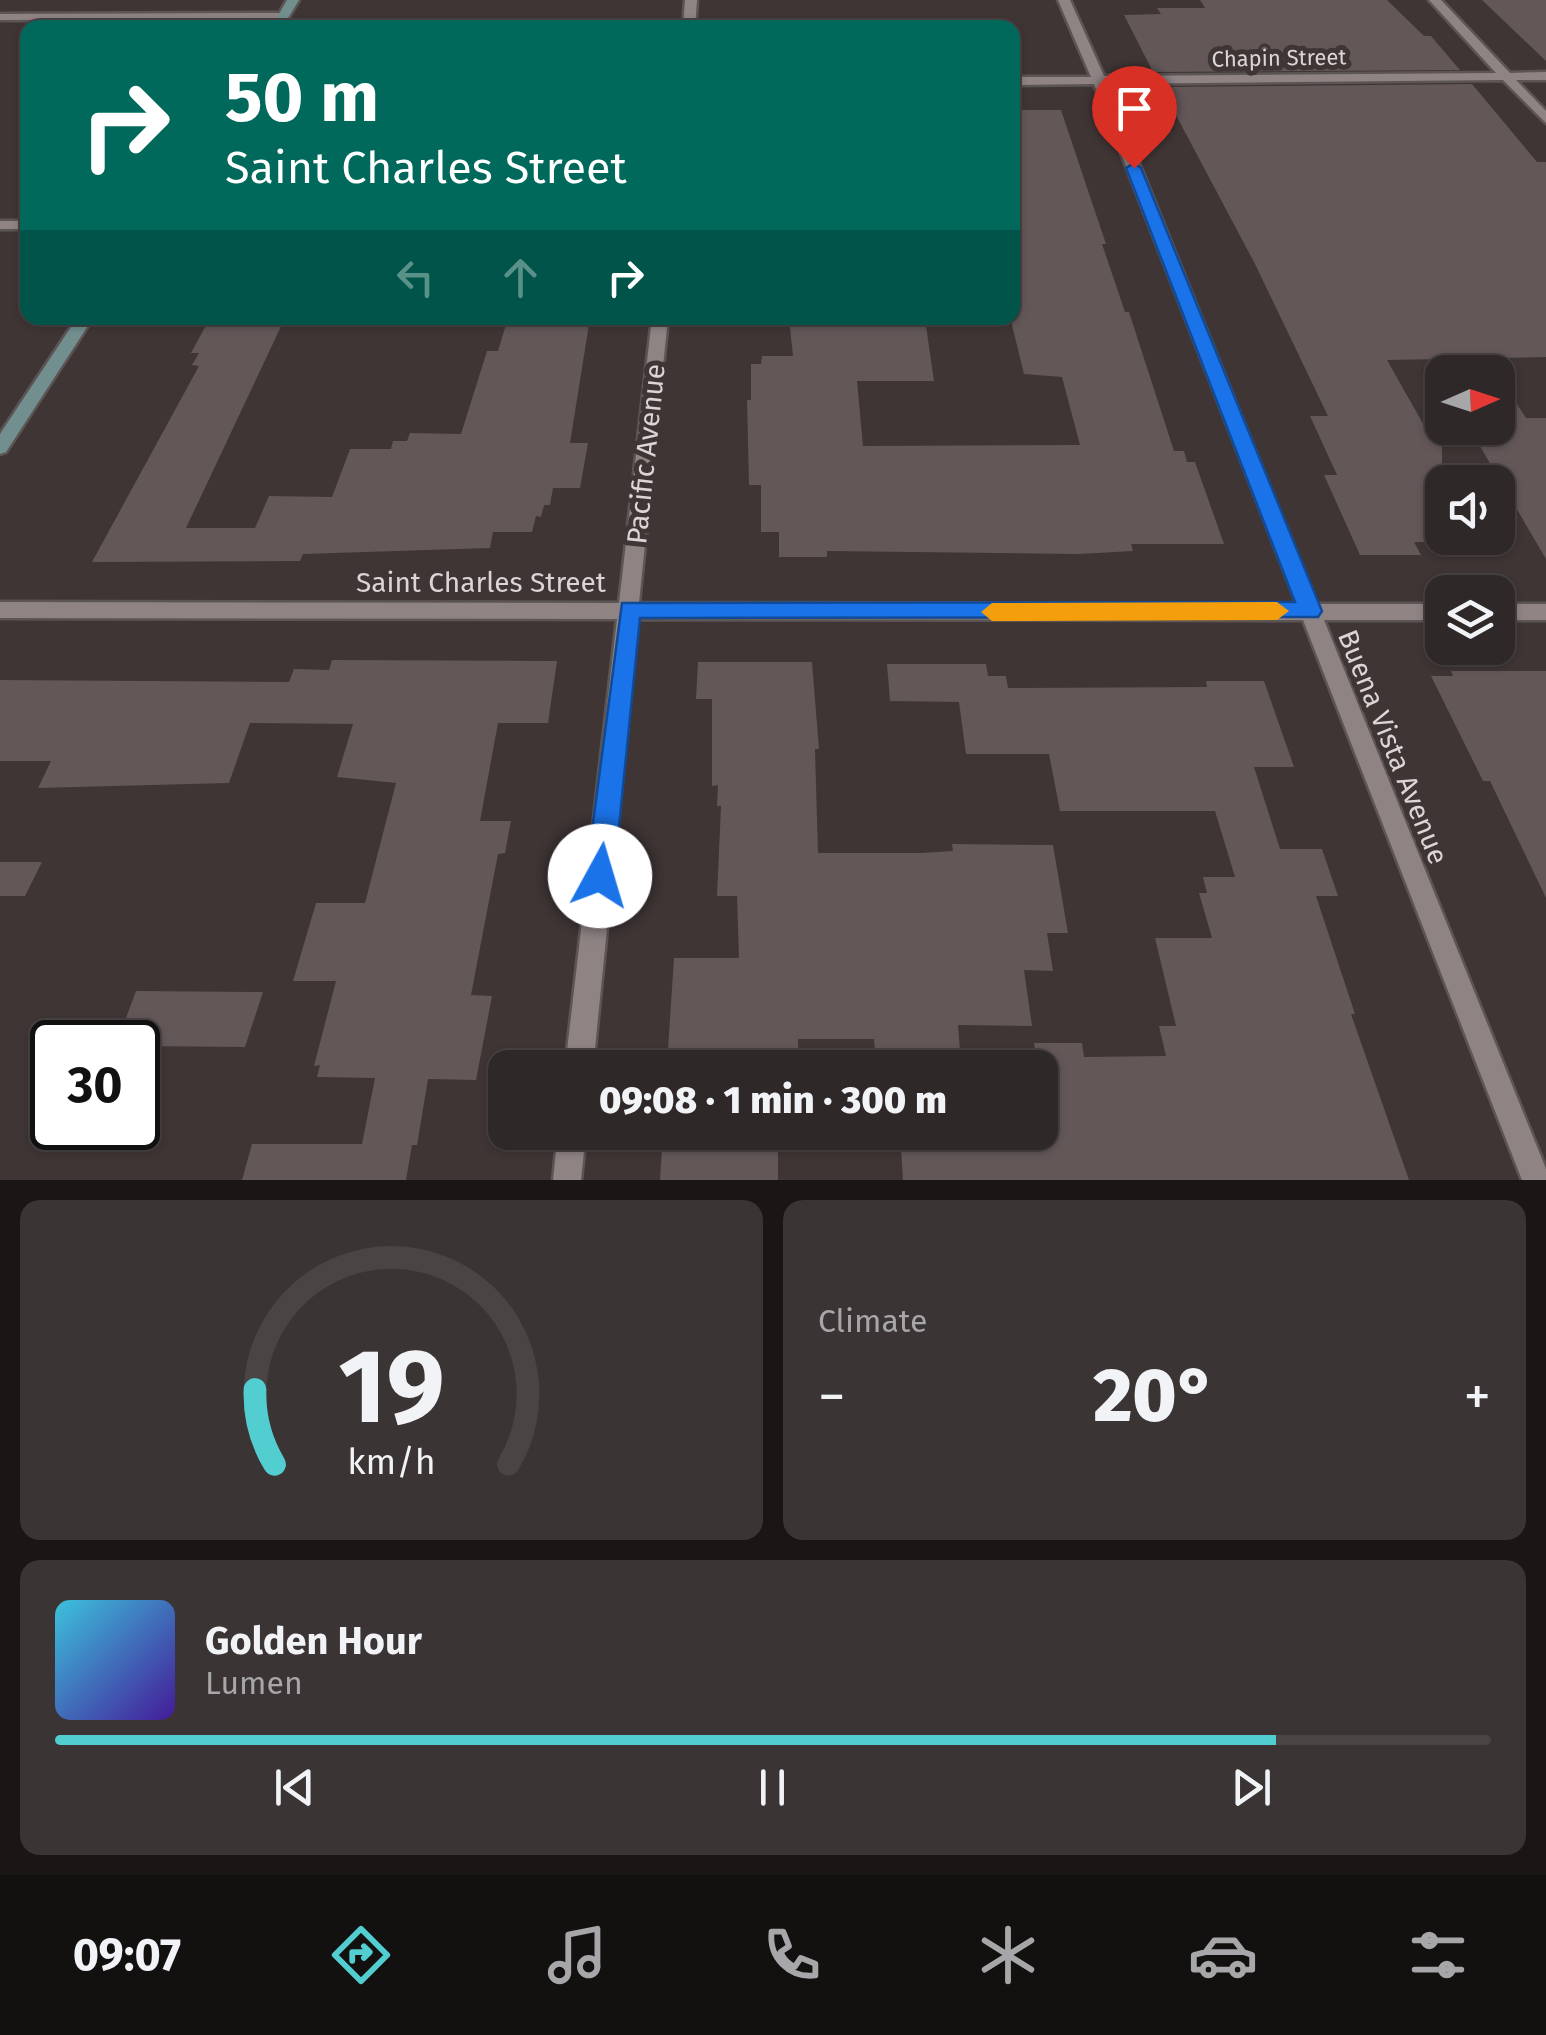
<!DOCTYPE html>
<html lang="en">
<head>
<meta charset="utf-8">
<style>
	body { margin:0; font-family:"Fira Sans",sans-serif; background:#3b3434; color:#f1f3f6; height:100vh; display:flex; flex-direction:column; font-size:38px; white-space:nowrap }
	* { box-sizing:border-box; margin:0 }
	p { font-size:32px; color:#a7a6a8 }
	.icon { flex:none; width:55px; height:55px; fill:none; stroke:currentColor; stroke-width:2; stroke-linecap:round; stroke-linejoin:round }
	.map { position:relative; height:1180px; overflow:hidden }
	.sheet { display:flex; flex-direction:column; gap:20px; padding:20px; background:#1a1616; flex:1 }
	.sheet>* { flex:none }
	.top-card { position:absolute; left:20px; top:20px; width:1000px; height:305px; border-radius:20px; box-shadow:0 2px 8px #0004,0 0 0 2px #4a4445; background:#00695c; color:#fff; overflow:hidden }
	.needle { width:65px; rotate:87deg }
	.controls { position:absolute; left:1425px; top:355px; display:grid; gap:20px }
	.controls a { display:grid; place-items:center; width:90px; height:90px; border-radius:20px; background:#2f2828; box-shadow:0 2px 8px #0004,0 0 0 2px #4a4445; font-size:50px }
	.speed { position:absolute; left:30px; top:1020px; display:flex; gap:20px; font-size:50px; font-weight:700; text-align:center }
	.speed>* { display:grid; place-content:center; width:130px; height:130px; border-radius:50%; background:#2f2828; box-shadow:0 2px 8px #0004,0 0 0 2px #4a4445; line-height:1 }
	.speed .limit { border:5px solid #111; border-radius:15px; background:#fff; color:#111 }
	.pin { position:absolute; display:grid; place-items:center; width:85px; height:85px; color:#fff; margin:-102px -42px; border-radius:50% 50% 50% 0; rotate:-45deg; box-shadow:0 0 10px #0007 }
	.pin .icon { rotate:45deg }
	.me { position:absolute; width:110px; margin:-55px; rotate:6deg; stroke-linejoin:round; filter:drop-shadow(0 0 8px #0008) }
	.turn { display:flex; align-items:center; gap:35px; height:210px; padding:0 40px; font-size:45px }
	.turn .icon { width:130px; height:130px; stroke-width:2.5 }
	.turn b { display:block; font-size:70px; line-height:85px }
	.lanes { display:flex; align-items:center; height:95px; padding:0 40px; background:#0003; justify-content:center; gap:50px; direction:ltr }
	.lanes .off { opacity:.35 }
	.big { font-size:75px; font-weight:800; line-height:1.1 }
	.sheet .tile { flex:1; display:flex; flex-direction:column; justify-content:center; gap:15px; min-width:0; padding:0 35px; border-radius:20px; background:#3b3434 }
	.sheet .dial { align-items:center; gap:0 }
	.dial svg { height:260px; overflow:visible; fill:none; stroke:#4a4445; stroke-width:7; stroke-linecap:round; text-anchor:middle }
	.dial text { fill:#f1f3f6; stroke:none }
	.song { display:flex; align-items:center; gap:30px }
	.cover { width:120px; height:120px; border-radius:15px; background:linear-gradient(135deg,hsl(190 70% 55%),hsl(260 70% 35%)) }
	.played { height:10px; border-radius:5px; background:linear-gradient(90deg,#52cdd0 85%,#4a4445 85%) }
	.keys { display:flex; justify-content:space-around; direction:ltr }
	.heat { display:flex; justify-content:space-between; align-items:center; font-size:55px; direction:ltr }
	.sheet .tiles { flex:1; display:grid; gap:20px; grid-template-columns:1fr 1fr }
	.tile:last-child { grid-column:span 2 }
	.trip { position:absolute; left:488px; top:1050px; width:570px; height:100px; border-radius:20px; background:#2f2828; box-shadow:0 2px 8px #0004,0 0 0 2px #4a4445; font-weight:800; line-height:100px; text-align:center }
	.tabs { display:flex; height:160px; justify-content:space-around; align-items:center; background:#131010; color:#a7a6a8 }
	.tabs .icon { width:70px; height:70px }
	.tabs .active { color:#52cdd0 }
	.tabs b { font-size:45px; color:#f1f3f6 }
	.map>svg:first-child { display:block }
	.building { fill:#635758 }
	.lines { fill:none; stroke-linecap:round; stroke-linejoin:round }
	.street-casing { stroke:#5d5454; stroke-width:5 }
	.secondary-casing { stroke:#5d5454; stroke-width:5 }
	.street { fill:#8f8384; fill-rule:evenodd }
	.secondary { fill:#728f90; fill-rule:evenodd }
	.route { fill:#1a73e8; stroke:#114b97; stroke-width:2.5 }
	.slow { fill:#f59e0b }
	.labels { text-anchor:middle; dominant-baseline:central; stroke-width:10; stroke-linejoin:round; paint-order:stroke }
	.far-street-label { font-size:22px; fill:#dcd5d5; stroke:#3f3535 }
	.street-label { font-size:28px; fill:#dcd5d5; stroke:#3f3535 }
</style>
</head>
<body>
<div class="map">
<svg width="1546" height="1180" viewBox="0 0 1546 1180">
	<rect width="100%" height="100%" fill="#3f3535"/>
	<!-- building -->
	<g class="building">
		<polygon points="1200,0 1387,0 1424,36 1431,36 1460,70 1153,72 1124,15 1161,14 1157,8 1205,8"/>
		<polygon points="1482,0 1546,0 1546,61"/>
		<polygon points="1472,84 1537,162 1546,162 1546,357 1387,360 1430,436 1442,436 1442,542 1414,542 1421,555 1360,555 1324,475 1337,475 1310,416 1328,416 1255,264 1161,87"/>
		<polygon points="1012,110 1061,110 1106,244 1102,244 1125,312 1129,312 1174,451 1184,451 1187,462 1195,462 1224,544 1131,544 1133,551 1079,554 827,551 827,557 779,557 779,532 761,532 761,485 749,485 747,400 751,400 751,364 761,364 762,356 793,356 789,318 925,319 934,381 857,381 863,446 1080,445 1062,377 1024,374 1012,325"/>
		<polygon points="210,318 285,318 186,528 255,528 269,496 332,497 350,449 391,449 393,441 407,441 410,433 461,434 487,351 498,351 508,318 590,318 570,443 588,443 580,488 553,488 550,505 544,505 541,517 536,516 532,532 493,532 490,548 303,554 300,561 92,562 199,366 192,365 199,353 191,353"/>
		<polygon points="1498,375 1526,418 1546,418 1546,559 1474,436 1498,436"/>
		<polygon points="332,660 557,661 548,723 498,723 480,821 511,821 505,853 498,854 471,995 492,996 476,1080 428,1079 417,1145 412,1145 406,1180 242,1180 252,1144 362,1144 375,1078 317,1077 320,1065 314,1066 336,981 293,981 316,903 365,903 396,783 337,777 353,724 250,723 229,783 38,788 51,761 0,761 0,680 289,682 294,669 329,670"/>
		<polygon points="698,662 812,662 819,749 815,749 818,853 922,853 953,851 952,844 1053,845 1068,933 1047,933 1053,971 1024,970 1032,1026 958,1025 960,1051 875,1051 874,1039 798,1039 799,1068 682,1068 683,1049 668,1049 674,958 739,958 737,896 717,896 721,806 717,806 718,785 712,786 712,699 696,699"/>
		<polygon points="887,664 986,664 988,676 1006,676 1008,688 1207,687 1206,681 1264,681 1294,767 1254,767 1280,849 1322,849 1338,896 1316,896 1355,1014 1351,1014 1409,1180 903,1180 900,1132 1047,1132 1034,1043 1082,1043 1084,1057 1166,1056 1159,1026 1176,1026 1155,938 1212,938 1199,893 1207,893 1203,877 1235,877 1215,811 1060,811 1049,754 966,754 959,702 890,701"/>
		<polygon points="1451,671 1546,671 1546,898 1490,781 1483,781 1431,676 1453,676"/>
		<polygon points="0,862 42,862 25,896 0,896"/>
		<polygon points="136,991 263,992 245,1047 138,1046 138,1042 117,1042"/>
		<polygon points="663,1132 778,1132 778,1180 660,1180"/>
	</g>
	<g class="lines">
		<!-- street casing -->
		<g class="street-casing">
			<g id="street">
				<polygon points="685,0 697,0 695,28 683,28"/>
				<polygon points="1058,0 1070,0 1104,76 1496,73 1429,0 1441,0 1510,73 1546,72 1546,80 1516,80 1546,111 1546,123 1503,80 1107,84 1317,604 1442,604 1442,620 1324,620 1546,1169 1546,1180 1522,1180 1303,620 638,619 593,1068 565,1068 617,619 0,618 0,602 619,603 652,318 668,318 639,603 1297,604 1094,84 1012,85 1012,77 1091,77"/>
				<polygon points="0,14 283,13 289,16 283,19 0,20"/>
				<rect x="0" y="221" width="28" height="8"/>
				<rect x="1498" y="604" width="48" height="16"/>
				<polygon points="558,1132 586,1132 581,1180 553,1180"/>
			</g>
		</g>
		<!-- secondary casing -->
		<g class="secondary-casing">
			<g id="secondary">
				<polygon points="287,0 299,0 282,28 271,28"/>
				<polygon points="77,318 93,318 6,452 0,454 0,434"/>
			</g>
		</g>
		<!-- street -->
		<use href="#street" class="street"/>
		<!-- secondary -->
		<use href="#secondary" class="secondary"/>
	</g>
	<!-- route -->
	<polygon class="route" points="1134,163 1141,168 1322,611 1318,617 640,618 614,876 610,885 600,889 590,885 586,876 622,603 1295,602 1126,168"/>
	<!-- slow -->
	<polygon class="slow" points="1277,602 1289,611 1277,620 992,621 981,612 992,603"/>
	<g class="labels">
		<!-- far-street labels -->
		<g class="far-street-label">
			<text transform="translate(1279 58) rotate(-1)">Chapin Street</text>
		</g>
		<!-- street labels -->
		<g class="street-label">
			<text transform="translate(646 454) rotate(-84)">Pacific Avenue</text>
			<text x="481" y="582">Saint Charles Street</text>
			<text transform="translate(1393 747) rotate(68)">Buena Vista Avenue</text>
		</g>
	</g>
</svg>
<div class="controls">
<a><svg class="needle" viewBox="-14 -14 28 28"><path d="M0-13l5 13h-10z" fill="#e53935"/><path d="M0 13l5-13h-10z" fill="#a7a6a8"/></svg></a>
<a><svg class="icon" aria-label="sound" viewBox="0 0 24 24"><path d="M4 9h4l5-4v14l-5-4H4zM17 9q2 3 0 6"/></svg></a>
<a><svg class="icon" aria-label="layers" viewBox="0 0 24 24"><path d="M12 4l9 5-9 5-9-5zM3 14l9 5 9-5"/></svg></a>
</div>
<div class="speed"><div class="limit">30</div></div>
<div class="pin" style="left:1134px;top:168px;background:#d93025"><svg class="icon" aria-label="arrive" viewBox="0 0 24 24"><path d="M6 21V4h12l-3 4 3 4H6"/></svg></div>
<svg class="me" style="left:600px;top:876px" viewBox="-20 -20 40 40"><circle r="19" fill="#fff"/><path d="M0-13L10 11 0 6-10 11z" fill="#1a73e8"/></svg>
<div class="trip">09:08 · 1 min · 300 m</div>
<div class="top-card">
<div class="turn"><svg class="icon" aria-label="right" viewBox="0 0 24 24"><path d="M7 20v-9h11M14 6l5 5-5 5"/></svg><div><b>50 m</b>Saint Charles Street</div></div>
<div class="lanes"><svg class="icon off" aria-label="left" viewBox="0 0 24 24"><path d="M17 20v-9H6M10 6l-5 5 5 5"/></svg><svg class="icon off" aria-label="ahead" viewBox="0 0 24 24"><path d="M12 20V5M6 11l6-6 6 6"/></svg><svg class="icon" aria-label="right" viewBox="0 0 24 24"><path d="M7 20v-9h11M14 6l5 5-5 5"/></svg></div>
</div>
</div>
<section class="sheet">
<div class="tiles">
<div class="tile dial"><svg viewBox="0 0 100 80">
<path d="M14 69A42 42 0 1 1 86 69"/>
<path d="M14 69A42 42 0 0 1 8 46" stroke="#52cdd0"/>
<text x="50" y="56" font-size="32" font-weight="700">19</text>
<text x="50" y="72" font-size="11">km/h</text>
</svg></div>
<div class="tile"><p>Climate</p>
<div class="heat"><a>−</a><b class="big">20°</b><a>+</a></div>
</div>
<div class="tile">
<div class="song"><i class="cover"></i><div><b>Golden Hour</b><p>Lumen</p></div></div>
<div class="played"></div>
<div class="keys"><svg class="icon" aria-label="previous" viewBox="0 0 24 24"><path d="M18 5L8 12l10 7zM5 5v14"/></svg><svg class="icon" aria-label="pause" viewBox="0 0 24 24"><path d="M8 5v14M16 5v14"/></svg><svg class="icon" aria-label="next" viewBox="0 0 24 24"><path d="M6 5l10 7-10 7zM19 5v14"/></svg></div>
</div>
</div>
</section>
<nav class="tabs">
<b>09:07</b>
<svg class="icon active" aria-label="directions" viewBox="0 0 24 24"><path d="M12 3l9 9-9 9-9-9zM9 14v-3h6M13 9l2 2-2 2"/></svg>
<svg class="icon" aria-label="music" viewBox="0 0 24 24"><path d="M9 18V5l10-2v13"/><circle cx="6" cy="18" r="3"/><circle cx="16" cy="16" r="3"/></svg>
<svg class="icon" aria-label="phone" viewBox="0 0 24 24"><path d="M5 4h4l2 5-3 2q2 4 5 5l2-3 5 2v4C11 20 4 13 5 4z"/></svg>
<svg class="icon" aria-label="climate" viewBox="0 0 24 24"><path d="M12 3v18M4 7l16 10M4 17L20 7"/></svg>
<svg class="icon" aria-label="car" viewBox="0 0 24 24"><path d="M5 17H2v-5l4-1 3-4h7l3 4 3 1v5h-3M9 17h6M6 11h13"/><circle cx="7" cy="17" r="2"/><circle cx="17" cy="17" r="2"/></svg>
<svg class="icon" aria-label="filters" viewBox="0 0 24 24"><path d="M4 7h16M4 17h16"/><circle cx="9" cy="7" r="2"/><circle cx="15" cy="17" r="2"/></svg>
</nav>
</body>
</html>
